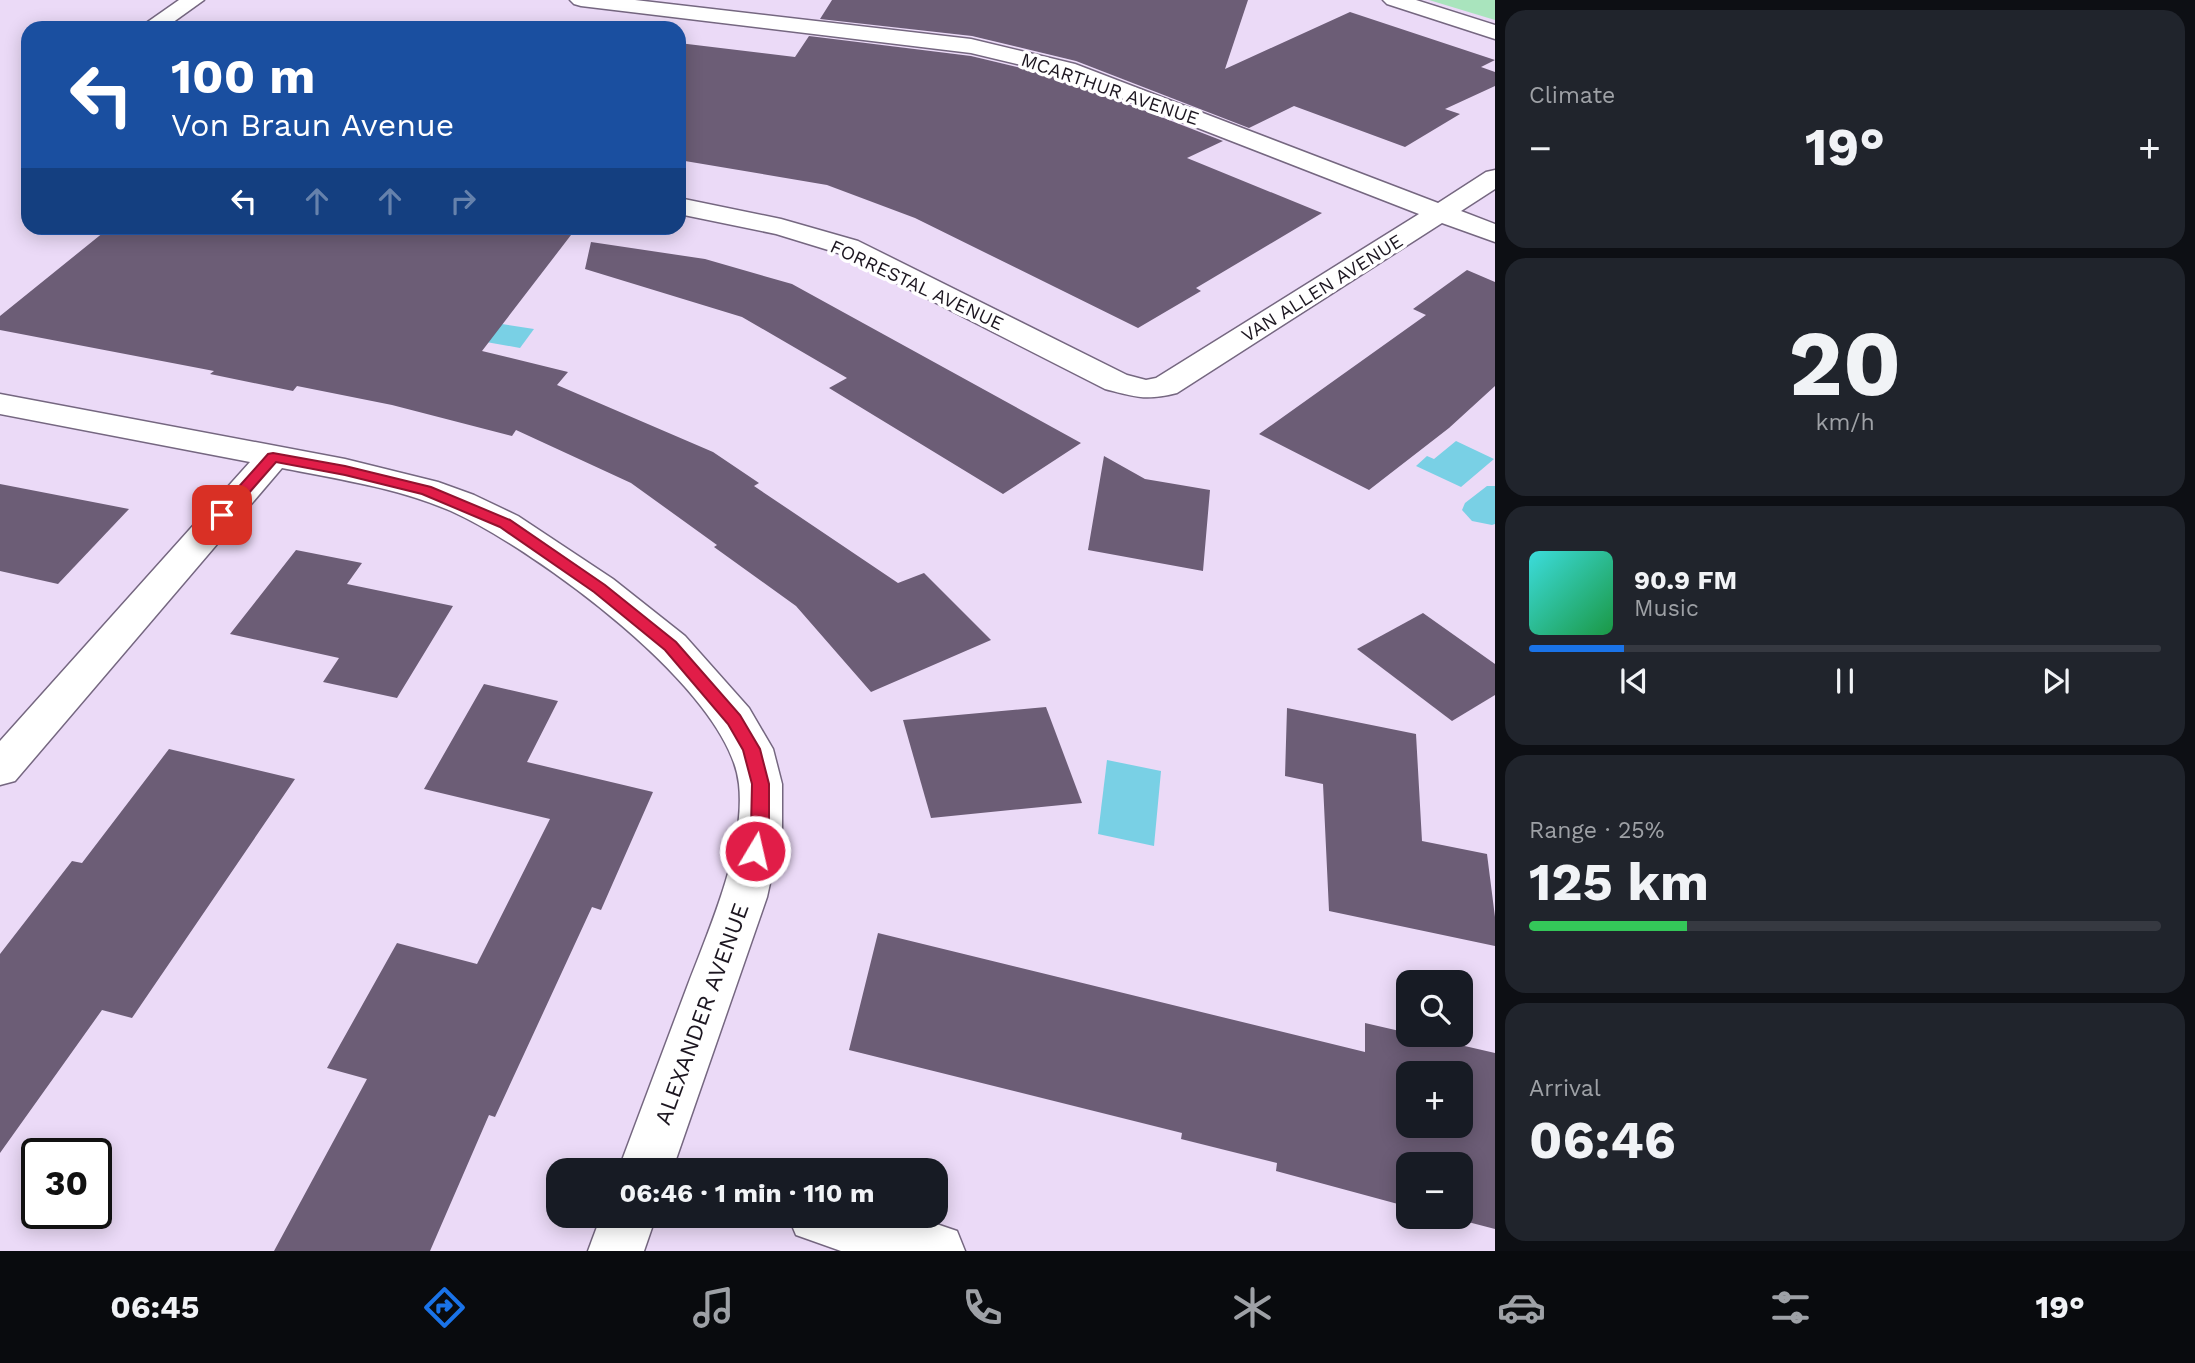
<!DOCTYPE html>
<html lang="en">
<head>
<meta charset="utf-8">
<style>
	body { margin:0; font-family:"Work Sans",sans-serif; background:#20242c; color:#f1f3f6; height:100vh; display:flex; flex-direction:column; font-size:26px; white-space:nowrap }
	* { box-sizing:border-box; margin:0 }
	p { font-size:23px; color:#9ea1a6 }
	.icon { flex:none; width:38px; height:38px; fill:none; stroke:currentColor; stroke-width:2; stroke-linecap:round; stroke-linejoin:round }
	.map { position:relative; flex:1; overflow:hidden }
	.side { display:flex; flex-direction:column; gap:10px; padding:10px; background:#0d0f14; width:700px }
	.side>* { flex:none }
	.banner { position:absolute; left:21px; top:21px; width:665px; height:214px; border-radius:21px; box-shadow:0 4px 18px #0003; background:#1a4fa0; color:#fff; overflow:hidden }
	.buttons { position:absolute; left:1396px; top:970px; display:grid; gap:14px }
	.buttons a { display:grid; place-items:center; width:77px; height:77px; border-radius:14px; background:#171b24; box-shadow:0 4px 18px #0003; font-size:35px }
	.speed { position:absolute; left:21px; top:1138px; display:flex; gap:14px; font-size:35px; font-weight:700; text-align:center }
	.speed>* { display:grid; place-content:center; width:91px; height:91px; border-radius:50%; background:#171b24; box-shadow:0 4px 18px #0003; line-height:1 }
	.speed .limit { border:4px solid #111; border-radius:10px; background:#fff; color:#111 }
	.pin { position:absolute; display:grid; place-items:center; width:60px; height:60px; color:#fff; margin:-30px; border-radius:14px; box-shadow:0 4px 10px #0006 }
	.me { position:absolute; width:77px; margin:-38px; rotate:9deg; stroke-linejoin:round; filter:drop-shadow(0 0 5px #0008) }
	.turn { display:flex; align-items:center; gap:24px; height:147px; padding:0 35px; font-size:32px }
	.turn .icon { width:91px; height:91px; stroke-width:2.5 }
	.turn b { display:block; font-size:49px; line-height:60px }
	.lanes { display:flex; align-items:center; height:66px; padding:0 35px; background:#0003; justify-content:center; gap:35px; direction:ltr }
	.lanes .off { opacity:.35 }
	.big { font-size:52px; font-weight:700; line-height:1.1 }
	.side .widget { flex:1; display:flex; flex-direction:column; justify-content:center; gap:10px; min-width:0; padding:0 24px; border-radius:21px; background:#20242c }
	.side .dial { align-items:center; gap:0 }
	.dial b { font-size:91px; line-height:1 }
	.song { display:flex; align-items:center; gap:21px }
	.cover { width:84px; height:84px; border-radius:10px; background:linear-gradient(135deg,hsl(180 70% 55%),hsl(140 70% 35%)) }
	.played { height:7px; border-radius:4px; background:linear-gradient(90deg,#1a73e8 15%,#363941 15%) }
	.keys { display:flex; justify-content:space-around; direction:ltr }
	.heat { display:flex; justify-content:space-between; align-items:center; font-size:38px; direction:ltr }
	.charge { height:10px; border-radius:5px; background:linear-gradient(90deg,#34c759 25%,#363941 0) }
	.trip { position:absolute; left:546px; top:1158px; width:402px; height:70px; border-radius:21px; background:#171b24; box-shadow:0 4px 18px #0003; font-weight:700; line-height:70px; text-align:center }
	.tab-bar { display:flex; height:112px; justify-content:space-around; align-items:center; background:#090b0e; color:#9ea1a6 }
	.tab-bar .icon { width:49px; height:49px }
	.tab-bar .on { color:#1a73e8 }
	.tab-bar b { font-size:32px; color:#f1f3f6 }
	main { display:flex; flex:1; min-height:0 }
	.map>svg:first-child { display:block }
	.green { fill:#a9e4bd }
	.water { fill:#79d0e5 }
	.building { fill:#6c5d76; fill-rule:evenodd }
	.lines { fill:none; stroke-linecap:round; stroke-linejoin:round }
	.minor-casing { stroke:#756780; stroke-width:3 }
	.secondary-casing { stroke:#756780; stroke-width:3 }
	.minor { fill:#fff; fill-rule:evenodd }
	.secondary { fill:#fff; fill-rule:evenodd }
	.route { fill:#e11d48; stroke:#92132f; stroke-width:2 }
	.labels { text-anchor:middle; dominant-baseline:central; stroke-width:7; stroke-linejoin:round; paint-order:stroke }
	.far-street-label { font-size:19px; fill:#1c1620; stroke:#fff }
	.street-label { font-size:23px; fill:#1c1620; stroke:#fff }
</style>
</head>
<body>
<main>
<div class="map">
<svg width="1495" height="1251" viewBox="0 0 1495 1251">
	<rect width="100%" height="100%" fill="#ebdaf7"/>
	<!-- green -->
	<polygon class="green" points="1429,0 1495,0 1495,20"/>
	<!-- water -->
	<g class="water">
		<polygon points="489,322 534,329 520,348 475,340"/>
		<polygon points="1456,441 1494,459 1461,487 1416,466 1427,456 1434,459"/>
		<polygon points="1487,486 1495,486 1495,524 1492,525 1472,521 1462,510 1465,503"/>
		<polygon points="1107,760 1161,771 1154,846 1098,834"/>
	</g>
	<!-- building -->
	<g class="building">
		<polygon points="832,0 1248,0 1225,69 1350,12 1495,60 1481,67 1495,72 1495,86 1445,109 1460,114 1405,147 1294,106 1249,128 1076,61 972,36 820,19"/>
		<polygon points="809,36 971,56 1058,77 1223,141 1187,158 1322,213 1196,288 1201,291 1138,328 915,218 827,185 679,160 679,43 795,57"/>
		<polygon points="109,228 521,228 571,235 482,351 568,372 557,385 713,452 759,483 754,486 898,583 924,573 991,640 871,692 796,606 714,547 717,545 631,483 516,430 512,436 392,405 297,386 293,391 210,374 214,371 0,330 0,316"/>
		<polygon points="591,242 705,259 792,284 1081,443 1003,494 829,388 847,378 742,317 585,269"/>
		<polygon points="1467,270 1495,282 1495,386 1449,428 1369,490 1259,434 1426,315 1413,309"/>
		<polygon points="1104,456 1145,479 1210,490 1203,571 1088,550"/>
		<polygon points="0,484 129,509 58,584 0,571"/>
		<polygon points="296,550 362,563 347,584 453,606 397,698 323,682 339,658 230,634"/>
		<polygon points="1423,613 1495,664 1495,695 1452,721 1357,649"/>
		<polygon points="484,684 558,701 527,762 653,792 601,910 592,907 495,1117 489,1115 430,1251 274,1251 367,1079 327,1068 397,943 477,964 550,819 424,789"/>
		<polygon points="1046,707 1082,803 931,818 903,720"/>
		<polygon points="1287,708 1416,734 1422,841 1487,854 1495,917 1495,946 1329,911 1323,784 1285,776"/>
		<polygon points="169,749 295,779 132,1018 102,1010 0,1153 0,954 72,861 82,863"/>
		<path d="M878,933L1365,1052V1023L1495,1053V1229L1445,1216H1461V1164H1409V1207L1276,1171L1277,1163L1181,1139L1182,1133L849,1050ZM1409,1073H1461V1125H1409Z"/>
	</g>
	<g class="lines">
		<!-- minor casing -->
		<g class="minor-casing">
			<g id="minor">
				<polygon points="179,0 204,0 165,28 139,28"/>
				<path d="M570,0H635L971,39L1075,64L1438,203L1486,172L1495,170V189L1461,211L1495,224V242L1442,223L1177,393C1145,401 1136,397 1105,389L838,253L776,234L679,214V198L781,219L858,241L1127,375L1146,380L1156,378L1419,214L1059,74L971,53L581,6L574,4Z"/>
				<path d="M0,394L345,459L438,482L474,495L518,516L613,579L685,636L749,708L773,749L782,784V828L767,897L672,1171H618C641,1110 664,1048 687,987C709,929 746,847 739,784C729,689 533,548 451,511C398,488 338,479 282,468L15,781L0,785V741L250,462L0,414Z"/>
				<polygon points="601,1216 656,1216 644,1251 588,1251"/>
				<polygon points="788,1216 913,1216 957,1231 965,1251 841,1251 796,1235"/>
			</g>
		</g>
		<!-- secondary casing -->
		<g class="secondary-casing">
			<polygon id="secondary" points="1383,0 1416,0 1495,25 1495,39 1387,4"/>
		</g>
		<!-- minor -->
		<use href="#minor" class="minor"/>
		<!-- secondary -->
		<use href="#secondary" class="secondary"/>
	</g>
	<!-- route -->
	<polygon class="route" points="273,453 345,466 431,487 510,520 605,585 676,642 740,715 760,749 769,784 769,828 761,856 755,859 748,856 746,851 751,828 752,784 743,750 728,724 665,650 594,592 500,527 422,494 345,475 276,462 227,518 217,518 215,515 217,511 268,454"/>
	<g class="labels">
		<!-- far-street labels -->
		<g class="far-street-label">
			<text transform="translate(1110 89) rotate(19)">MCARTHUR AVENUE</text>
			<text transform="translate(917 285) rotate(25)">FORRESTAL AVENUE</text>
			<text transform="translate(1322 288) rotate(-32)">VAN ALLEN AVENUE</text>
		</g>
		<!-- street labels -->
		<g class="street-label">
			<text transform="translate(702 1014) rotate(-70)">ALEXANDER AVENUE</text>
		</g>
	</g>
</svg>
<div class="buttons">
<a><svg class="icon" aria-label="search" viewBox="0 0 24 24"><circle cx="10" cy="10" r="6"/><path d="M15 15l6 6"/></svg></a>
<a>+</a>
<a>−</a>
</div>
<div class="speed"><div class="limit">30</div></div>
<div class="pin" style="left:222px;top:515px;background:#d93025"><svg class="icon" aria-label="arrive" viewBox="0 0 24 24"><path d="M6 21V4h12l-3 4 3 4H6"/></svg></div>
<svg class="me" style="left:755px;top:851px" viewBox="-20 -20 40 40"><circle r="17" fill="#e11d48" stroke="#fff" stroke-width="3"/><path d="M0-11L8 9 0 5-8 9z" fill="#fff"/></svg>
<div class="trip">06:46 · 1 min · 110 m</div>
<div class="banner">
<div class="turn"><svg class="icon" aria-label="left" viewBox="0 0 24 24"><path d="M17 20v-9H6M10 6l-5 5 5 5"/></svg><div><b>100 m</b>Von Braun Avenue</div></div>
<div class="lanes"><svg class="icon" aria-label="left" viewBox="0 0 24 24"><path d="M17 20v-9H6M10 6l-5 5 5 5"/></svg><svg class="icon off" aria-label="ahead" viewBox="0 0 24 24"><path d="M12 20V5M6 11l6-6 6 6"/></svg><svg class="icon off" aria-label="ahead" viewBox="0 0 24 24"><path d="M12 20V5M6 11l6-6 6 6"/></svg><svg class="icon off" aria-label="right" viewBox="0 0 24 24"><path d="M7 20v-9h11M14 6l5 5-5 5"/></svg></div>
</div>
</div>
<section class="side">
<div class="widget"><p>Climate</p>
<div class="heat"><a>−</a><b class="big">19°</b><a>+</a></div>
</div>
<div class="widget dial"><b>20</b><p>km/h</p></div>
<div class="widget">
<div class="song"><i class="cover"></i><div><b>90.9 FM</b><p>Music</p></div></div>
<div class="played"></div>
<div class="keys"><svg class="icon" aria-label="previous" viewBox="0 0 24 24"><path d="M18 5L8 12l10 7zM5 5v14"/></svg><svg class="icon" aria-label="pause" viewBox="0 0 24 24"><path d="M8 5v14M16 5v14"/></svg><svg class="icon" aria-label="next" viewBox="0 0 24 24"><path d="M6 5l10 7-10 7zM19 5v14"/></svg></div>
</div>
<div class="widget"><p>Range · 25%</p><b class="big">125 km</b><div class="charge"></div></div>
<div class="widget"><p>Arrival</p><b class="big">06:46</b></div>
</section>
</main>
<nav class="tab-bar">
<b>06:45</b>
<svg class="icon on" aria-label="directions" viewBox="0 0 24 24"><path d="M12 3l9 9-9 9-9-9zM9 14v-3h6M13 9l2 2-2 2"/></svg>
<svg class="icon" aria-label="music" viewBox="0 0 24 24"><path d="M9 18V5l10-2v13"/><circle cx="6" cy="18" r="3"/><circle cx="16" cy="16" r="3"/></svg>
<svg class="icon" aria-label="phone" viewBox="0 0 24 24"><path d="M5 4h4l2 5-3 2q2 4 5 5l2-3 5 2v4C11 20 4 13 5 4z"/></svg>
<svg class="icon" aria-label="climate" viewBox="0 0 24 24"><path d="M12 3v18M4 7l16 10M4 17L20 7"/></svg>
<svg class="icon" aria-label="car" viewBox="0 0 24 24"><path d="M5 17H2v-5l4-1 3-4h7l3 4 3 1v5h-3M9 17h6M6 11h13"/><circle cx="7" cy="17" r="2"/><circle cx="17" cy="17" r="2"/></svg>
<svg class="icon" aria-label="filters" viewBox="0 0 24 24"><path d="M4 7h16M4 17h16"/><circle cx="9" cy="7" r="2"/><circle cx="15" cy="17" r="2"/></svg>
<b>19°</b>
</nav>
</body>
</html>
